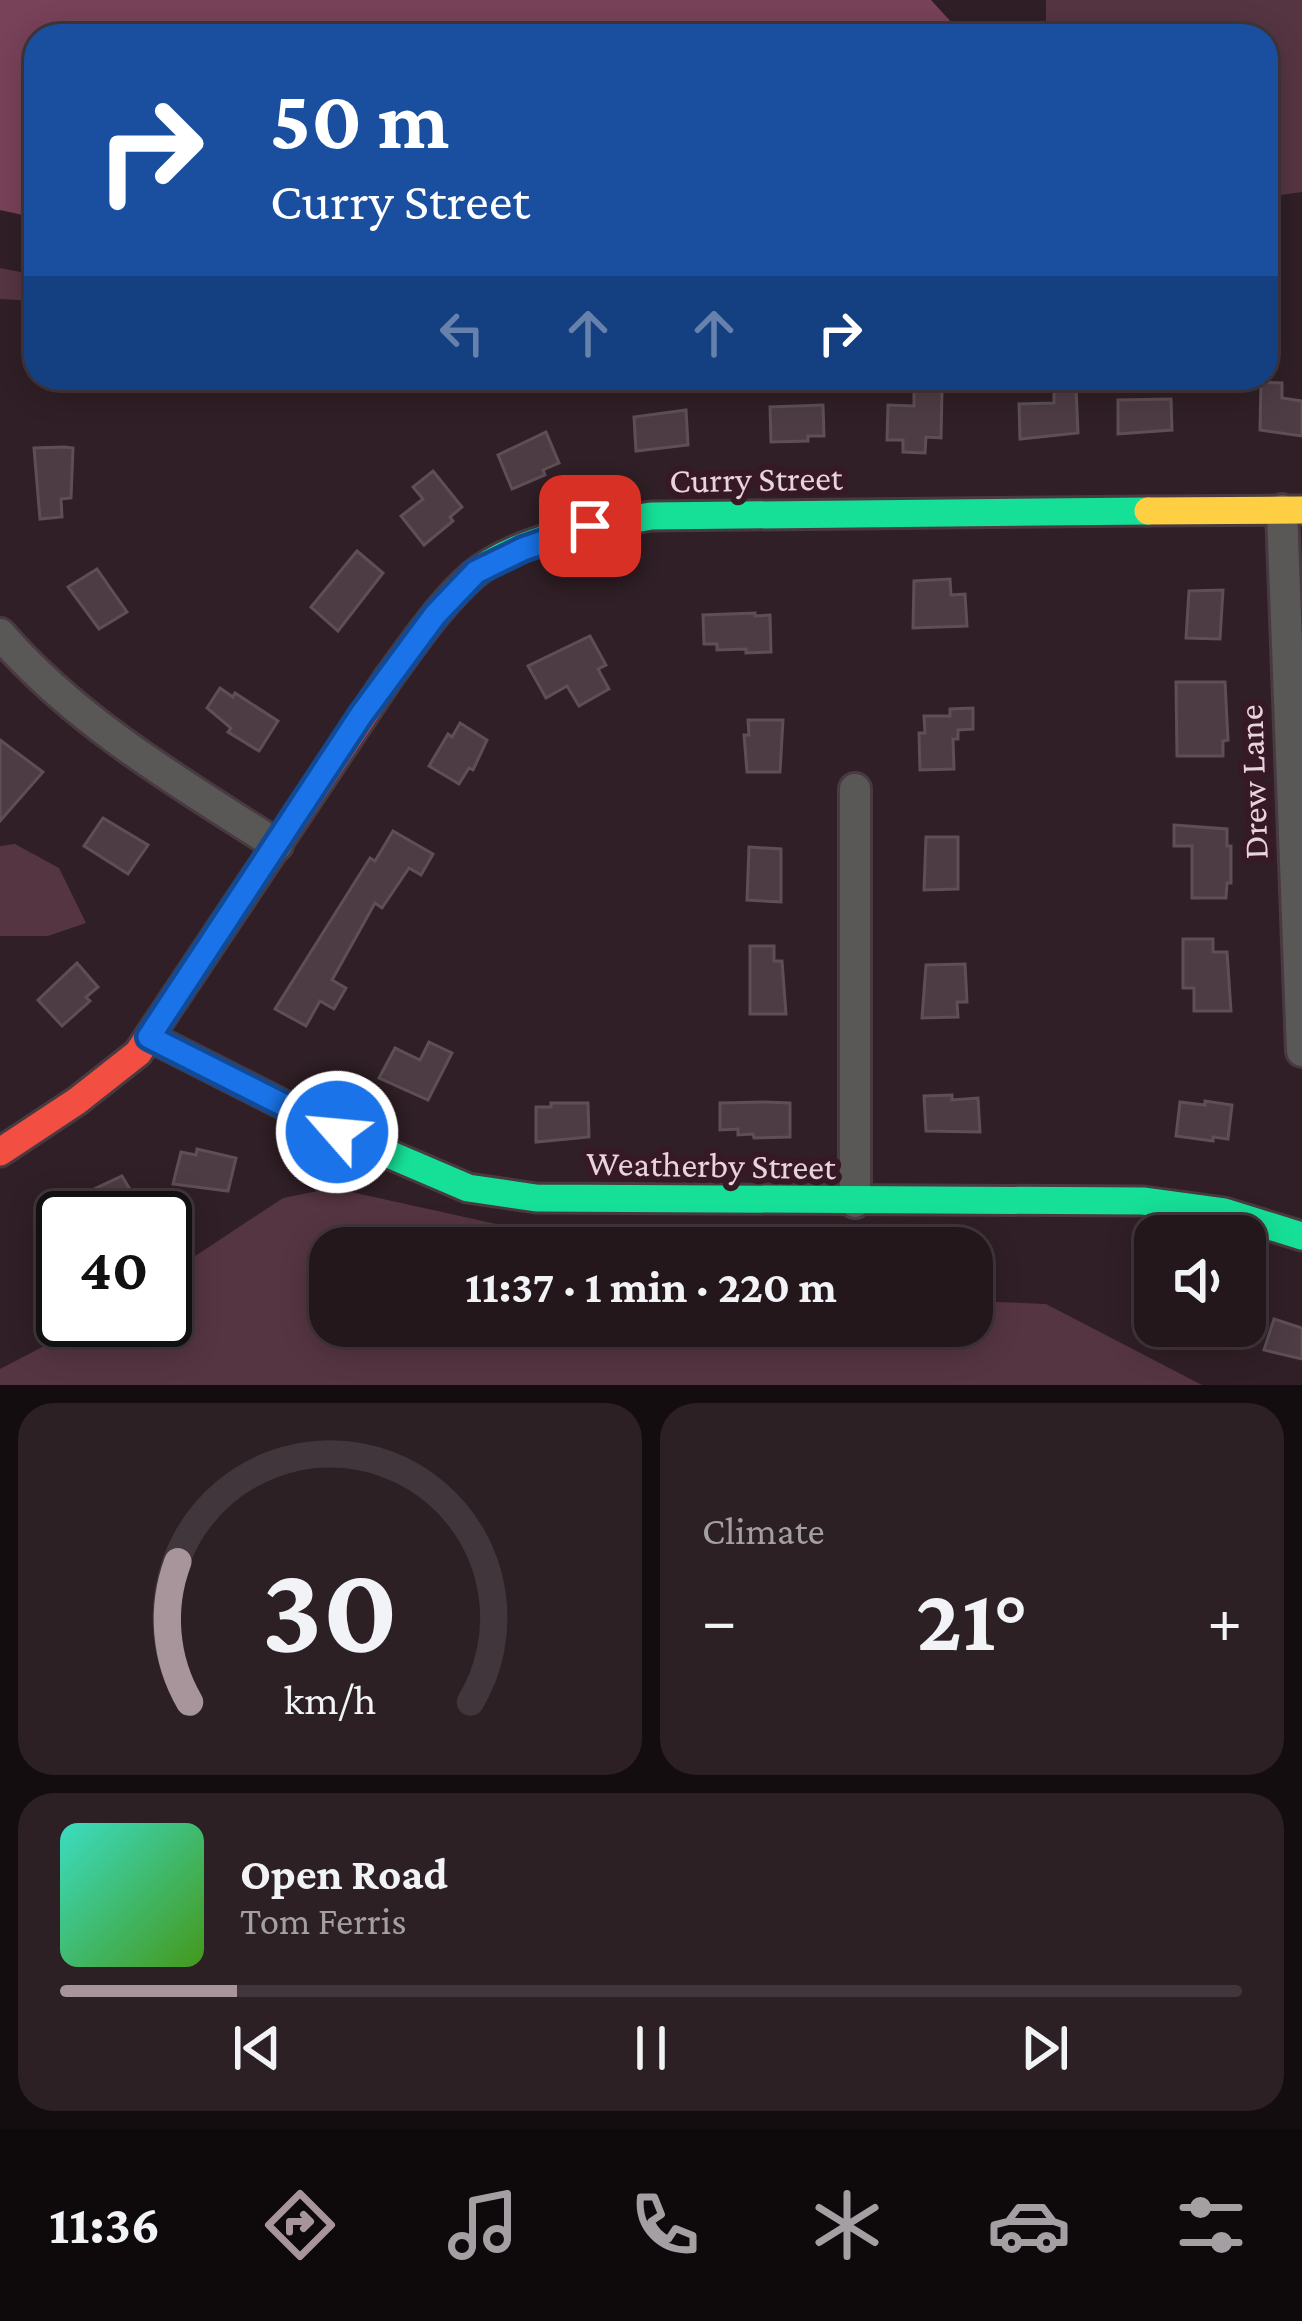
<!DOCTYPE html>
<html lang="en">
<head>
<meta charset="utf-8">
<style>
	body { margin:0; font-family:"Crimson Pro",serif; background:#2c2025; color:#f1f3f6; height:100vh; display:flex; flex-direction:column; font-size:45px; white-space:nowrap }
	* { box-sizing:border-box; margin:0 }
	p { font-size:39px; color:#a39fa3 }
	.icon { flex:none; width:66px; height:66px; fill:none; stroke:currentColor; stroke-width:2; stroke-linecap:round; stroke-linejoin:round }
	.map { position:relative; height:1385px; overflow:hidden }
	.panel { display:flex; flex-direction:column; gap:18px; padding:18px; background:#140d0f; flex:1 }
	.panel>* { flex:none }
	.banner { position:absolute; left:24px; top:24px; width:1254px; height:366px; border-radius:36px; box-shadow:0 6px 30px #0003,0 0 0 3px #41363b; background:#1a4fa0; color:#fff; overflow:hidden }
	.buttons { position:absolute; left:1134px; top:1215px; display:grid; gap:24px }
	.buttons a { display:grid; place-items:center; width:132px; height:132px; border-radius:24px; background:#24171c; box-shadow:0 6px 30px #0003,0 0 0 3px #41363b; font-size:60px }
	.speed { position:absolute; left:36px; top:1191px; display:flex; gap:24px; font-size:60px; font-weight:700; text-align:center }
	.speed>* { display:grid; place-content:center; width:156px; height:156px; border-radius:50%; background:#24171c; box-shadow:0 6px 30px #0003,0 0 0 3px #41363b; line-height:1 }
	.speed .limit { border:6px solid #111; border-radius:18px; background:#fff; color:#111 }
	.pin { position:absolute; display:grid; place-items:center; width:102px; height:102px; color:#fff; margin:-51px; border-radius:24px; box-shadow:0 6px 18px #0006 }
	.me { position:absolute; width:132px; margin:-66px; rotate:297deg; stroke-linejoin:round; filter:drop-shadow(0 0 9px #0008) }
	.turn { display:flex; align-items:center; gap:42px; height:252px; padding:0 48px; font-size:54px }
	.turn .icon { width:156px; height:156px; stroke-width:2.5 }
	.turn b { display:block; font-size:84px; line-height:102px }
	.lanes { display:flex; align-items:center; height:114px; padding:0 48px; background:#0003; justify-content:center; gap:60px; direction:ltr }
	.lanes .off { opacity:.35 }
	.big { font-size:90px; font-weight:700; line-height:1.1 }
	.panel .card { flex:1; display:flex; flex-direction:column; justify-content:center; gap:18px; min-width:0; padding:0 42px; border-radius:36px; background:#2c2025 }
	.panel .dial { align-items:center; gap:0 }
	.dial svg { height:312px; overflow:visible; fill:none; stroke:#41363b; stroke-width:7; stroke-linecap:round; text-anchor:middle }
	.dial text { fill:#f1f3f6; stroke:none }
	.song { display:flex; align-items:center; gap:36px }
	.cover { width:144px; height:144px; border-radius:18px; background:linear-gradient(135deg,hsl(170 70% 55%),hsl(100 70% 35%)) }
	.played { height:12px; border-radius:6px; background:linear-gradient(90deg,#a8959c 15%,#41363b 15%) }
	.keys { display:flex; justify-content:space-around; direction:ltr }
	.heat { display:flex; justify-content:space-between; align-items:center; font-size:66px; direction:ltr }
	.panel .tiles { flex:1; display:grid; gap:18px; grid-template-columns:1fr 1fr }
	.card:last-child { grid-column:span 2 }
	.trip { position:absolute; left:309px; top:1227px; width:684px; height:120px; border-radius:36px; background:#24171c; box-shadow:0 6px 30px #0003,0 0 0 3px #41363b; font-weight:700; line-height:120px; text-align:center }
	.menu { display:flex; height:192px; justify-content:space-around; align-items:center; background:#0e090b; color:#a39fa3 }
	.menu .icon { width:84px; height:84px }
	.menu .active { color:#a8959c }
	.menu b { font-size:54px; color:#f1f3f6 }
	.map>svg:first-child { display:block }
	.green { fill:#553542 }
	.water { fill:#784259 }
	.building { fill:#4e3c44; stroke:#5d4f55; stroke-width:3 }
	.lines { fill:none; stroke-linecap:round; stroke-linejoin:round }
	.street-casing { stroke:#483a40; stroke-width:36 }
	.fast-casing { stroke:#483a40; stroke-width:33 }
	.slow-casing { stroke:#483a40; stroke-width:33 }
	.jam-casing { stroke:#483a40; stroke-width:33 }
	.street { stroke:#5a5857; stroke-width:30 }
	.fast { stroke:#16e098; stroke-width:27 }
	.slow { stroke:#ffcf43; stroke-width:27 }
	.jam { stroke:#f24e42; stroke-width:27 }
	.route-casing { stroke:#114b97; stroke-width:30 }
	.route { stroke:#1a73e8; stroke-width:21 }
	.labels { text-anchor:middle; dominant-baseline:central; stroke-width:12; stroke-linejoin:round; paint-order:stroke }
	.street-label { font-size:36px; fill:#e8d4db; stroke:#361925 }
</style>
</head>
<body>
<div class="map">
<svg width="1302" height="1385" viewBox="0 0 1302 1385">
	<rect width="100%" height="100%" fill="#301f26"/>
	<!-- green -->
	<g class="green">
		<polygon points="1046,0 1302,0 1302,192 1266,197 1266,36 1046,36"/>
		<polygon points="0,268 36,275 36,301 0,299"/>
		<polygon points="15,844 59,868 86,923 48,936 0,936 0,846"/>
		<polygon points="333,1188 555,1237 581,1248 330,1248 330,1326 972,1326 972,1301 1046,1304 1202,1385 0,1385 0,1369 94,1320 165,1320 165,1276 283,1198"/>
	</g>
	<!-- water -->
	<polygon class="water" points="0,0 931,0 964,36 36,36 36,218 0,210"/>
	<!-- building -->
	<g class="building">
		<polygon points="1261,382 1282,383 1282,398 1302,401 1302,436 1260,430"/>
		<polygon points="1054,387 1076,387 1078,433 1020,439 1019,404 1054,403"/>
		<polygon points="914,388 942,389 941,438 926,437 925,453 903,452 903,440 887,440 888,405 914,406"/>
		<polygon points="1171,399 1172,430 1118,434 1118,400"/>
		<polygon points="823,405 824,436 808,436 808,441 771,442 770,407"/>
		<polygon points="686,410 688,445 636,451 634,417"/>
		<polygon points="546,432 559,463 543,470 545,475 512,489 498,455"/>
		<polygon points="65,447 73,448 71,498 61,499 62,517 40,519 34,448"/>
		<polygon points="433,471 462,507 450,517 453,521 424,545 401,516 423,499 413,487"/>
		<polygon points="357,551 383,573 338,631 311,607"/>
		<polygon points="97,569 127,612 99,629 68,587"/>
		<polygon points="950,579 951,595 965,594 967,626 913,628 914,581"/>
		<polygon points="1223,590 1220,639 1186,638 1189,591"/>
		<polygon points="755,613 755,616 770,615 771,652 746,653 746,649 717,650 717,644 704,644 703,615"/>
		<polygon points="590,636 606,665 598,669 609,689 579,706 567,686 546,698 528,666"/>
		<polygon points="1176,682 1225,682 1228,740 1223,741 1223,756 1177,756"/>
		<polygon points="220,688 233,697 235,693 278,721 259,751 228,732 231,728 207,708"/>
		<polygon points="973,708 973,729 958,730 958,739 953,739 954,769 920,770 919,733 925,733 924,716 950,716 950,709"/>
		<polygon points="748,720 783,720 780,772 747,772 744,735 749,735"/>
		<polygon points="460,723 487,740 473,770 469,768 459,784 429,766 448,734 452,737"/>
		<polygon points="0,740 43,772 0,821"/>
		<polygon points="103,818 148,845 128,874 84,846"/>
		<polygon points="1174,825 1227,829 1227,846 1231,846 1231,883 1227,883 1226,898 1192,898 1192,846 1174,846"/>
		<polygon points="393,831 433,854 421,875 409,868 382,908 375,903 332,980 346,988 334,1009 320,1001 306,1026 275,1009 370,858 375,861"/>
		<polygon points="926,837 958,837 958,889 924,890"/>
		<polygon points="749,847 781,849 781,902 747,900"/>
		<polygon points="1183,939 1213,939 1213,952 1227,952 1231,1011 1194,1011 1194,988 1183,988"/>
		<polygon points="750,946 774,946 774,961 782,961 786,1014 750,1014"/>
		<polygon points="77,963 98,987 86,997 90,1001 62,1026 38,1000"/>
		<polygon points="965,964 967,1002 957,1002 958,1017 922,1018 926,965"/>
		<polygon points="429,1042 452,1053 428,1100 379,1078 395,1048 420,1060"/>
		<polygon points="952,1095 952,1100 978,1098 980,1132 926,1131 924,1096"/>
		<polygon points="1205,1101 1232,1105 1228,1139 1213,1137 1213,1141 1176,1136 1180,1102 1205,1105"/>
		<polygon points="764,1102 790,1103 790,1137 754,1138 753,1134 738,1135 738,1129 720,1130 720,1103"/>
		<polygon points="551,1103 588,1103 589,1137 536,1142 536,1107 551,1107"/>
		<polygon points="197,1149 236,1158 228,1191 173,1184 181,1152 196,1155"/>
		<polygon points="122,1176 147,1218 82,1218 71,1200"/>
		<polygon points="1274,1319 1302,1328 1302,1359 1264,1350"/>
	</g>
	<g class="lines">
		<!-- street casing -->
		<g class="street-casing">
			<g id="street">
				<polyline points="1282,510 1302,1051"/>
				<path d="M0,634C76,722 180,783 277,845"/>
				<polyline points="855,789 855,1202"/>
			</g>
		</g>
		<!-- fast casing -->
		<g class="fast-casing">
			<g id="fast">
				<path d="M389,677C415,642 440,604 473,575C515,539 598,525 651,516L1148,511"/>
				<polyline points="150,1037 337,1132 468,1188 536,1198 1143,1201 1224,1212 1302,1236"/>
			</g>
		</g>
		<!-- slow casing -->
		<g class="slow-casing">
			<polyline id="slow" points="1148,511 1302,510"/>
		</g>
		<!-- jam casing -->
		<g class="jam-casing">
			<polyline id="jam" points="0,1152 77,1101 138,1053 389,677"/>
		</g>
		<!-- street -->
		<use href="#street" class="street"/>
		<!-- fast -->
		<use href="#fast" class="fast"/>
		<!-- slow -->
		<use href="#slow" class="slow"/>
		<!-- jam -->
		<use href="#jam" class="jam"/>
	</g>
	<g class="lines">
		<!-- route casing -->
		<g class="route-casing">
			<polyline id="route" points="337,1132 149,1037 361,715 435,615 476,572 523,549 590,526"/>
		</g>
		<!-- route -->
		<use href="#route" class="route"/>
	</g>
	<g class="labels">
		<!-- street labels -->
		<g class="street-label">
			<text transform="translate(756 479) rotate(-1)">Curry Street</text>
			<text transform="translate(1253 782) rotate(-92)">Drew Lane</text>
			<text transform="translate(711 1165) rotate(1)">Weatherby Street</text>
		</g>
	</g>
</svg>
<div class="buttons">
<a><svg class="icon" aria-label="sound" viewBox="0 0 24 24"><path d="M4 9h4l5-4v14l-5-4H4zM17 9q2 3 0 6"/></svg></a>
</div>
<div class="speed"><div class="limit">40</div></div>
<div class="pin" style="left:590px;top:526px;background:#d93025"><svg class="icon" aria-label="arrive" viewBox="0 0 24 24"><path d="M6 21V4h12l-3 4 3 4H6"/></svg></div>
<svg class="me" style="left:337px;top:1132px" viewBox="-20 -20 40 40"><circle r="17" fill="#1a73e8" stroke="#fff" stroke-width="3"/><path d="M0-11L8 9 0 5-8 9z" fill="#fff"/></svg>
<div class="trip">11:37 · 1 min · 220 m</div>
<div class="banner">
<div class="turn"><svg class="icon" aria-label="right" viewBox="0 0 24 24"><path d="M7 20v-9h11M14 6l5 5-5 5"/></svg><div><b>50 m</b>Curry Street</div></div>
<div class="lanes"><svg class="icon off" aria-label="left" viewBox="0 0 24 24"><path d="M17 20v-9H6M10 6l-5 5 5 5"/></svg><svg class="icon off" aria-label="ahead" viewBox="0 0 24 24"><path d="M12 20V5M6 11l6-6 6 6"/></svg><svg class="icon off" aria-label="ahead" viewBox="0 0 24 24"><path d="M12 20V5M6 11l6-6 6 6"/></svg><svg class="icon" aria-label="right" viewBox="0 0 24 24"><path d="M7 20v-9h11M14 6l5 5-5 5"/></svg></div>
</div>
</div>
<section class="panel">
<div class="tiles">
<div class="card dial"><svg viewBox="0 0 100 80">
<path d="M14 69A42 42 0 1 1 86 69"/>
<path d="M14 69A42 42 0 0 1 11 33" stroke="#a8959c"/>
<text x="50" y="56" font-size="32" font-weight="700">30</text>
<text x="50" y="72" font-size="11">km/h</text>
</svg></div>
<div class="card"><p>Climate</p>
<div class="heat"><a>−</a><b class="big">21°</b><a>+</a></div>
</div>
<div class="card">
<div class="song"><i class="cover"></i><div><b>Open Road</b><p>Tom Ferris</p></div></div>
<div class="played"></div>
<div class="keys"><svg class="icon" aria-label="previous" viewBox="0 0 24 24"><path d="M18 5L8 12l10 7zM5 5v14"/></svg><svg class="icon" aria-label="pause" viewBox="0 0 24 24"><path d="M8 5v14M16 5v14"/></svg><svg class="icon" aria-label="next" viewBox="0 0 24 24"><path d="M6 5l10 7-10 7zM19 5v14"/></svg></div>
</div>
</div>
</section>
<nav class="menu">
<b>11:36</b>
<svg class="icon active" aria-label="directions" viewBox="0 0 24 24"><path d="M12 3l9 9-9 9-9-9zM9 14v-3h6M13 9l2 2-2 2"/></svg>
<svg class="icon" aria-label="music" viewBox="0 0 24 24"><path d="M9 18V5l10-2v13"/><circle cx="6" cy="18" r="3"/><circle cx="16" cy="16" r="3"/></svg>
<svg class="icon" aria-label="phone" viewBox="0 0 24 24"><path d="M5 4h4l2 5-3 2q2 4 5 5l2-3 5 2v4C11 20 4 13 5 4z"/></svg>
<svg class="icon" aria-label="climate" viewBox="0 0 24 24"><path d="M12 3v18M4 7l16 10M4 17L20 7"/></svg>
<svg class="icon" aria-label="car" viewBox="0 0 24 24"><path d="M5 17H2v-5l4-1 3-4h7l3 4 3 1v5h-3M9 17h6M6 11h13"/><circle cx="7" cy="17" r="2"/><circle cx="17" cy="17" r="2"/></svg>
<svg class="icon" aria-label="filters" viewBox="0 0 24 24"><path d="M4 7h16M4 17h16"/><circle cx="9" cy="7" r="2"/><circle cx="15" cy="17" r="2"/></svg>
</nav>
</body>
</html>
